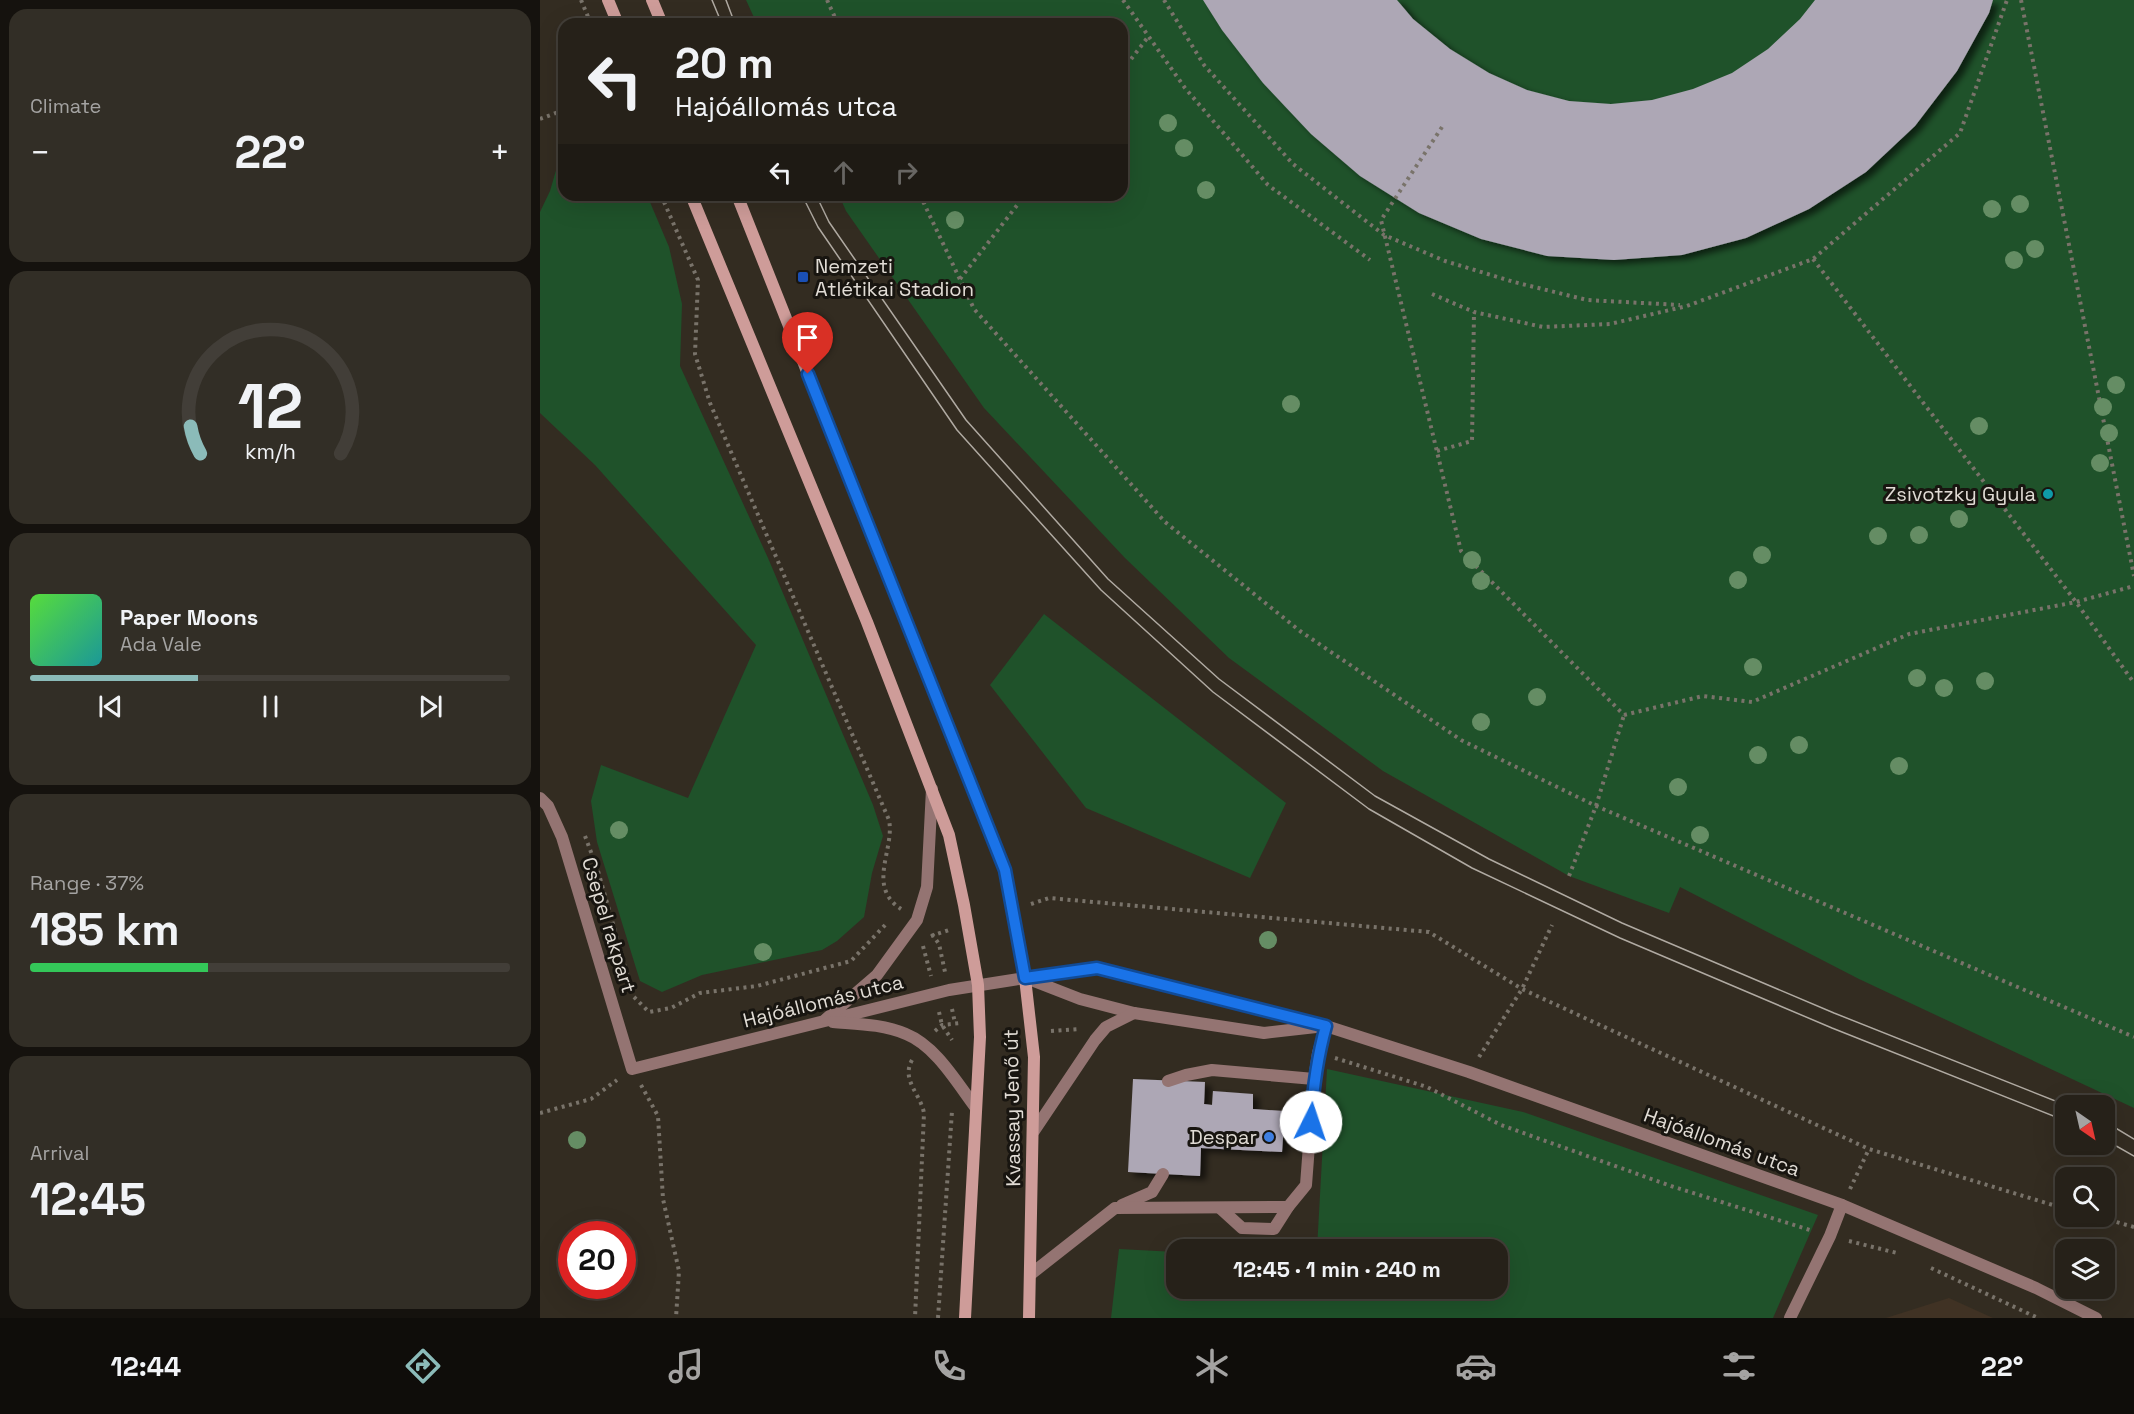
<!DOCTYPE html>
<html lang="en">
<head>
<meta charset="utf-8">
<style>
	body { margin:0; font-family:"Space Grotesk",sans-serif; background:#322e26; color:#f1f3f6; height:100vh; display:flex; flex-direction:column; font-size:22px; white-space:nowrap }
	* { box-sizing:border-box; margin:0 }
	p { font-size:20px; color:#a4a3a2 }
	.icon { flex:none; width:33px; height:33px; fill:none; stroke:currentColor; stroke-width:2; stroke-linecap:round; stroke-linejoin:round }
	.map { position:relative; flex:1; overflow:hidden }
	.details { display:flex; flex-direction:column; gap:9px; padding:9px; background:#15120e; width:540px }
	.details>* { flex:none }
	.top-card { position:absolute; left:18px; top:18px; width:570px; height:183px; border-radius:18px; box-shadow:0 6px 24px #0002,0 0 0 2px #423e38; background:#262119; color:#f1f3f6; overflow:hidden }
	.needle { width:39px; rotate:146deg }
	.tools { position:absolute; left:1515px; top:1095px; display:grid; gap:12px }
	.tools a { display:grid; place-items:center; width:60px; height:60px; border-radius:12px; background:#262119; box-shadow:0 6px 24px #0002,0 0 0 2px #423e38; font-size:30px }
	.speed { position:absolute; left:18px; top:1221px; display:flex; gap:12px; font-size:30px; font-weight:700; text-align:center }
	.speed>* { display:grid; place-content:center; width:78px; height:78px; border-radius:50%; background:#262119; box-shadow:0 6px 24px #0002,0 0 0 2px #423e38; line-height:1 }
	.speed .limit { border:9px solid #d22; background:#fff; color:#111 }
	.pin { position:absolute; display:grid; place-items:center; width:51px; height:51px; color:#fff; margin:-62px -26px; border-radius:50% 50% 50% 0; rotate:-45deg; box-shadow:0 0 6px #0007 }
	.pin .icon { rotate:45deg }
	.me { position:absolute; width:66px; margin:-33px; rotate:4deg; stroke-linejoin:round; filter:drop-shadow(0 0 4px #0008) }
	.turn { display:flex; align-items:center; gap:21px; height:126px; padding:0 18px; font-size:27px }
	.turn .icon { width:78px; height:78px; stroke-width:2.5 }
	.turn b { display:block; font-size:42px; line-height:51px }
	.lanes { display:flex; align-items:center; height:57px; padding:0 18px; background:#0003; justify-content:center; gap:30px; direction:ltr }
	.lanes .off { opacity:.35 }
	.big { font-size:45px; font-weight:600; line-height:1.1 }
	.details .tile { flex:1; display:flex; flex-direction:column; justify-content:center; gap:9px; min-width:0; padding:0 21px; border-radius:18px; background:#322e26 }
	.details .dial { align-items:center; gap:0 }
	.dial svg { height:156px; overflow:visible; fill:none; stroke:#423e38; stroke-width:7; stroke-linecap:round; text-anchor:middle }
	.dial text { fill:#f1f3f6; stroke:none }
	.song { display:flex; align-items:center; gap:18px }
	.cover { width:72px; height:72px; border-radius:9px; background:linear-gradient(135deg,hsl(110 70% 55%),hsl(180 70% 35%)) }
	.played { height:6px; border-radius:3px; background:linear-gradient(90deg,#8bbbb9 35%,#423e38 35%) }
	.keys { display:flex; justify-content:space-around; direction:ltr }
	.heat { display:flex; justify-content:space-between; align-items:center; font-size:33px; direction:ltr }
	.charge { height:9px; border-radius:4px; background:linear-gradient(90deg,#34c759 37%,#423e38 0) }
	.trip { position:absolute; left:626px; top:1239px; width:342px; height:60px; border-radius:18px; background:#262119; box-shadow:0 6px 24px #0002,0 0 0 2px #423e38; font-weight:600; line-height:60px; text-align:center }
	.dock { display:flex; height:96px; justify-content:space-around; align-items:center; background:#0f0d0a; color:#a4a3a2 }
	.dock .icon { width:42px; height:42px }
	.dock .selected { color:#8bbbb9 }
	.dock b { font-size:27px; color:#f1f3f6 }
	main { display:flex; flex:1; min-height:0 }
	.map>svg:first-child { display:block }
	.industrial { fill:#403224 }
	.green { fill:#1f522a }
	.building { fill:#ada7b5; filter:url(#shadow) }
	.lines { fill:none; stroke-linecap:round; stroke-linejoin:round }
	.path { stroke:#79736a; stroke-width:4; stroke-dasharray:3 4.5; stroke-linecap:butt }
	.lane { stroke:#947472; stroke-width:12 }
	.street { stroke:#947472; stroke-width:12 }
	.secondary { stroke:#ce9c99; stroke-width:12 }
	.tram { stroke:#b0aaa2; stroke-width:1.5 }
	.tree { fill:#658d64 }
	.route-casing { stroke:#114b97; stroke-width:15 }
	.route { stroke:#1a73e8; stroke-width:10 }
	.transit-dot { fill:#1a4fb4; stroke:#181510; stroke-width:2 }
	.culture-dot { fill:#0f9aa8; stroke:#181510; stroke-width:2 }
	.shop-dot { fill:#3f7fe0; stroke:#181510; stroke-width:2 }
	.labels { text-anchor:middle; dominant-baseline:central; stroke-width:6; stroke-linejoin:round; paint-order:stroke }
	.poi-label { font-size:20px; fill:#e1dcd5; stroke:#181510; text-anchor:end }
	.street-label { font-size:20px; fill:#e1dcd5; stroke:#181510 }
</style>
</head>
<body>
<main>
<section class="details">
<div class="tile"><p>Climate</p>
<div class="heat"><a>−</a><b class="big">22°</b><a>+</a></div>
</div>
<div class="tile dial"><svg viewBox="0 0 100 80">
<path d="M14 69A42 42 0 1 1 86 69"/>
<path d="M14 69A42 42 0 0 1 9 55" stroke="#8bbbb9"/>
<text x="50" y="56" font-size="32" font-weight="700">12</text>
<text x="50" y="72" font-size="11">km/h</text>
</svg></div>
<div class="tile">
<div class="song"><i class="cover"></i><div><b>Paper Moons</b><p>Ada Vale</p></div></div>
<div class="played"></div>
<div class="keys"><svg class="icon" aria-label="previous" viewBox="0 0 24 24"><path d="M18 5L8 12l10 7zM5 5v14"/></svg><svg class="icon" aria-label="pause" viewBox="0 0 24 24"><path d="M8 5v14M16 5v14"/></svg><svg class="icon" aria-label="next" viewBox="0 0 24 24"><path d="M6 5l10 7-10 7zM19 5v14"/></svg></div>
</div>
<div class="tile"><p>Range · 37%</p><b class="big">185 km</b><div class="charge"></div></div>
<div class="tile"><p>Arrival</p><b class="big">12:45</b></div>
</section>
<div class="map">
<svg width="1594" height="1318" viewBox="0 0 1594 1318">
	<defs>
		<filter id="shadow"><feDropShadow dx="6" dy="4" stdDeviation="3" flood-color="#0009"/></filter>
	</defs>
	<rect width="100%" height="100%" fill="#332c21"/>
	<!-- industrial -->
	<polygon class="industrial" points="1409,1298 1453,1318 1346,1318"/>
	<!-- green -->
	<g class="green">
		<polygon points="206,0 1594,0 1594,1108 1319,979 1140,887 1129,913 1029,876 843,771 689,658 585,558 444,408 306,211 299,195 582,195 582,24 217,24"/>
		<polygon points="19,160 24,162 24,195 107,195 129,247 142,304 140,366 228,558 333,805 343,836 332,873 324,917 297,941 282,950 162,975 122,992 100,981 57,842 51,801 61,765 148,798 216,645 55,465 0,413 0,212 10,191"/>
		<polygon points="504,614 746,803 710,878 546,808 450,685"/>
		<polygon points="787,1069 983,1112 1278,1215 1233,1318 571,1318 579,1249 636,1252 636,1288 957,1288 957,1250 777,1249"/>
	</g>
	<!-- building -->
	<g class="building">
		<polygon points="663,0 857,0 873,19 910,49 949,73 987,90 1029,101 1071,104 1112,100 1153,89 1192,73 1228,49 1260,19 1275,0 1453,0 1449,13 1417,71 1375,126 1326,172 1269,209 1206,238 1142,255 1074,260 1007,256 941,239 879,213 820,176 771,134 723,83 682,30"/>
		<polygon points="593,1079 665,1082 664,1104 672,1105 673,1091 713,1094 713,1109 745,1111 742,1152 661,1148 660,1176 588,1172"/>
	</g>
	<g class="lines">
		<!-- path -->
		<g class="path">
			<polyline points="41,0 51,24"/>
			<polyline points="287,0 298,24"/>
			<polyline points="583,0 645,88 728,185 830,260"/>
			<polyline points="624,0 664,65 753,164 844,235 905,261 974,282 1047,300 1140,305"/>
			<polyline points="1481,0 1594,576"/>
			<polyline points="582,71 608,37"/>
			<polyline points="0,119 24,110"/>
			<polyline points="902,127 841,220 921,551 1084,715"/>
			<path d="M121,195L158,280L155,354L170,403L349,820C355,850 326,886 361,909"/>
			<polyline points="380,195 434,309 625,522 760,631 921,740 1056,806 1594,1037"/>
			<polyline points="1273,259 1536,602 1594,683"/>
			<polyline points="420,279 485,195"/>
			<polyline points="892,294 934,312 1003,327 1070,324 1147,306 1273,259 1420,133 1467,0"/>
			<polyline points="897,451 932,441 934,312"/>
			<polyline points="1084,715 1163,696 1212,702 1369,634 1536,602 1594,586"/>
			<polyline points="45,836 58,871 90,984"/>
			<polyline points="1029,876 1056,806 1084,715"/>
			<polyline points="491,904 509,898 889,932 982,989 1329,1149 1526,1209"/>
			<polyline points="392,934 399,944 405,972"/>
			<polyline points="391,936 409,930"/>
			<polyline points="383,946 391,976"/>
			<polyline points="94,997 109,1012 131,1008 160,993 217,986 311,961 347,923"/>
			<polyline points="412,1009 415,1023"/>
			<polyline points="399,1012 402,1025 412,1040"/>
			<polyline points="395,1031 402,1025 421,1023"/>
			<polyline points="511,1031 539,1029"/>
			<polyline points="939,1057 982,989 1012,925"/>
			<polyline points="795,1058 887,1087 961,1125 1131,1186 1273,1231"/>
			<path d="M372,1060C361,1080 380,1093 384,1113L375,1318"/>
			<polyline points="101,1085 118,1116 123,1199 139,1271 136,1318"/>
			<polyline points="0,1113 51,1099 77,1080"/>
			<polyline points="1310,1189 1329,1149"/>
			<polyline points="1555,1216 1594,1227"/>
			<polyline points="1309,1241 1357,1253"/>
			<polyline points="1391,1268 1498,1318"/>
			<polyline points="398,1318 412,1111"/>
		</g>
		<!-- lane -->
		<g class="lane">
			<polyline points="0,798 8,806 22,837 92,1069 409,990 485,978"/>
			<polyline points="286,1019 337,975 377,920 387,887 392,789"/>
			<path d="M293,1022C317,1024 343,1024 366,1034C396,1046 417,1083 436,1108"/>
			<polyline points="628,1081 646,1075 672,1070 774,1079"/>
			<polyline points="582,1205 612,1192 623,1174"/>
			<polyline points="680,1208 702,1228 734,1229 748,1207"/>
			<polyline points="491,1274 575,1208 748,1207 766,1185 774,1079 778,1053 786,1026"/>
			<polyline points="1250,1318 1290,1236 1302,1205"/>
		</g>
		<!-- street -->
		<g class="street">
			<polyline points="485,978 557,968 786,1026 929,1072 1302,1205 1496,1288 1556,1318"/>
			<polyline points="486,978 540,999 594,1013 724,1033 776,1027"/>
			<polyline points="494,1131 555,1040 566,1027 594,1013"/>
		</g>
		<!-- secondary -->
		<g class="secondary">
			<polyline points="68,0 78,24"/>
			<polyline points="112,0 122,24"/>
			<polyline points="151,195 327,622 409,835 424,905 438,985 440,1037 425,1318"/>
			<polyline points="197,195 465,870 485,978 494,1057 489,1318"/>
		</g>
		<!-- tram -->
		<g class="tram">
			<polyline points="172,0 182,24"/>
			<polyline points="186,0 195,24"/>
			<polyline points="262,195 278,227 417,430 561,590 673,692 829,809 932,868 1080,938 1292,1028 1526,1121"/>
			<polyline points="276,195 289,222 426,420 568,579 679,679 835,796 949,859 1082,923 1294,1013 1528,1106"/>
			<polyline points="1564,1121 1594,1139"/>
			<polyline points="1564,1139 1594,1156"/>
		</g>
	</g>
	<!-- trees -->
	<g class="tree">
		<circle cx="628" cy="123" r="9"/>
		<circle cx="644" cy="148" r="9"/>
		<circle cx="666" cy="190" r="9"/>
		<circle cx="1480" cy="204" r="9"/>
		<circle cx="1452" cy="209" r="9"/>
		<circle cx="415" cy="220" r="9"/>
		<circle cx="1495" cy="249" r="9"/>
		<circle cx="1474" cy="260" r="9"/>
		<circle cx="1576" cy="385" r="9"/>
		<circle cx="751" cy="404" r="9"/>
		<circle cx="1563" cy="407" r="9"/>
		<circle cx="1439" cy="426" r="9"/>
		<circle cx="1569" cy="433" r="9"/>
		<circle cx="1560" cy="463" r="9"/>
		<circle cx="1419" cy="519" r="9"/>
		<circle cx="1379" cy="535" r="9"/>
		<circle cx="1338" cy="536" r="9"/>
		<circle cx="1222" cy="555" r="9"/>
		<circle cx="932" cy="560" r="9"/>
		<circle cx="1198" cy="580" r="9"/>
		<circle cx="941" cy="581" r="9"/>
		<circle cx="1213" cy="667" r="9"/>
		<circle cx="1377" cy="678" r="9"/>
		<circle cx="1445" cy="681" r="9"/>
		<circle cx="1404" cy="688" r="9"/>
		<circle cx="997" cy="697" r="9"/>
		<circle cx="941" cy="722" r="9"/>
		<circle cx="1259" cy="745" r="9"/>
		<circle cx="1218" cy="755" r="9"/>
		<circle cx="1359" cy="766" r="9"/>
		<circle cx="1138" cy="787" r="9"/>
		<circle cx="79" cy="830" r="9"/>
		<circle cx="1160" cy="835" r="9"/>
		<circle cx="728" cy="940" r="9"/>
		<circle cx="223" cy="952" r="9"/>
		<circle cx="37" cy="1140" r="9"/>
	</g>
	<g class="lines">
		<!-- route casing -->
		<g class="route-casing">
			<path id="route" d="M268,374L465,870L485,978L557,968L786,1026C777,1058 773,1089 771,1122"/>
		</g>
		<!-- route -->
		<use href="#route" class="route"/>
	</g>
	<!-- markers -->
	<rect class="transit-dot" x="257" y="271" width="12" height="12" rx="3"/>
	<circle class="culture-dot" cx="1508" cy="494" r="6"/>
	<circle class="shop-dot" cx="729" cy="1137" r="6"/>
	<g class="labels">
		<!-- poi labels -->
		<g class="poi-label">
			<text x="275" y="266" text-anchor="start">Nemzeti<tspan x="275" dy="23">Atlétikai Stadion</tspan></text>
			<text x="1496" y="494">Zsivotzky Gyula</text>
			<text x="717" y="1137">Despar</text>
		</g>
		<!-- street labels -->
		<g class="street-label">
			<text transform="translate(69 925) rotate(73)">Csepel rakpart</text>
			<text transform="translate(283 1001) rotate(-14)">Hajóállomás utca</text>
			<text transform="translate(472 1108) rotate(-91)">Kvassay Jenő út</text>
			<text transform="translate(1182 1142) rotate(20)">Hajóállomás utca</text>
		</g>
	</g>
</svg>
<div class="tools">
<a><svg class="needle" viewBox="-14 -14 28 28"><path d="M0-13l5 13h-10z" fill="#e53935"/><path d="M0 13l5-13h-10z" fill="#a4a3a2"/></svg></a>
<a><svg class="icon" aria-label="search" viewBox="0 0 24 24"><circle cx="10" cy="10" r="6"/><path d="M15 15l6 6"/></svg></a>
<a><svg class="icon" aria-label="layers" viewBox="0 0 24 24"><path d="M12 4l9 5-9 5-9-5zM3 14l9 5 9-5"/></svg></a>
</div>
<div class="speed"><div class="limit">20</div></div>
<div class="pin" style="left:268px;top:374px;background:#d93025"><svg class="icon" aria-label="arrive" viewBox="0 0 24 24"><path d="M6 21V4h12l-3 4 3 4H6"/></svg></div>
<svg class="me" style="left:771px;top:1122px" viewBox="-20 -20 40 40"><circle r="19" fill="#fff"/><path d="M0-13L10 11 0 6-10 11z" fill="#1a73e8"/></svg>
<div class="trip">12:45 · 1 min · 240 m</div>
<div class="top-card">
<div class="turn"><svg class="icon" aria-label="left" viewBox="0 0 24 24"><path d="M17 20v-9H6M10 6l-5 5 5 5"/></svg><div><b>20 m</b>Hajóállomás utca</div></div>
<div class="lanes"><svg class="icon" aria-label="left" viewBox="0 0 24 24"><path d="M17 20v-9H6M10 6l-5 5 5 5"/></svg><svg class="icon off" aria-label="ahead" viewBox="0 0 24 24"><path d="M12 20V5M6 11l6-6 6 6"/></svg><svg class="icon off" aria-label="right" viewBox="0 0 24 24"><path d="M7 20v-9h11M14 6l5 5-5 5"/></svg></div>
</div>
</div>
</main>
<nav class="dock">
<b>12:44</b>
<svg class="icon selected" aria-label="directions" viewBox="0 0 24 24"><path d="M12 3l9 9-9 9-9-9zM9 14v-3h6M13 9l2 2-2 2"/></svg>
<svg class="icon" aria-label="music" viewBox="0 0 24 24"><path d="M9 18V5l10-2v13"/><circle cx="6" cy="18" r="3"/><circle cx="16" cy="16" r="3"/></svg>
<svg class="icon" aria-label="phone" viewBox="0 0 24 24"><path d="M5 4h4l2 5-3 2q2 4 5 5l2-3 5 2v4C11 20 4 13 5 4z"/></svg>
<svg class="icon" aria-label="climate" viewBox="0 0 24 24"><path d="M12 3v18M4 7l16 10M4 17L20 7"/></svg>
<svg class="icon" aria-label="car" viewBox="0 0 24 24"><path d="M5 17H2v-5l4-1 3-4h7l3 4 3 1v5h-3M9 17h6M6 11h13"/><circle cx="7" cy="17" r="2"/><circle cx="17" cy="17" r="2"/></svg>
<svg class="icon" aria-label="filters" viewBox="0 0 24 24"><path d="M4 7h16M4 17h16"/><circle cx="9" cy="7" r="2"/><circle cx="15" cy="17" r="2"/></svg>
<b>22°</b>
</nav>
</body>
</html>
